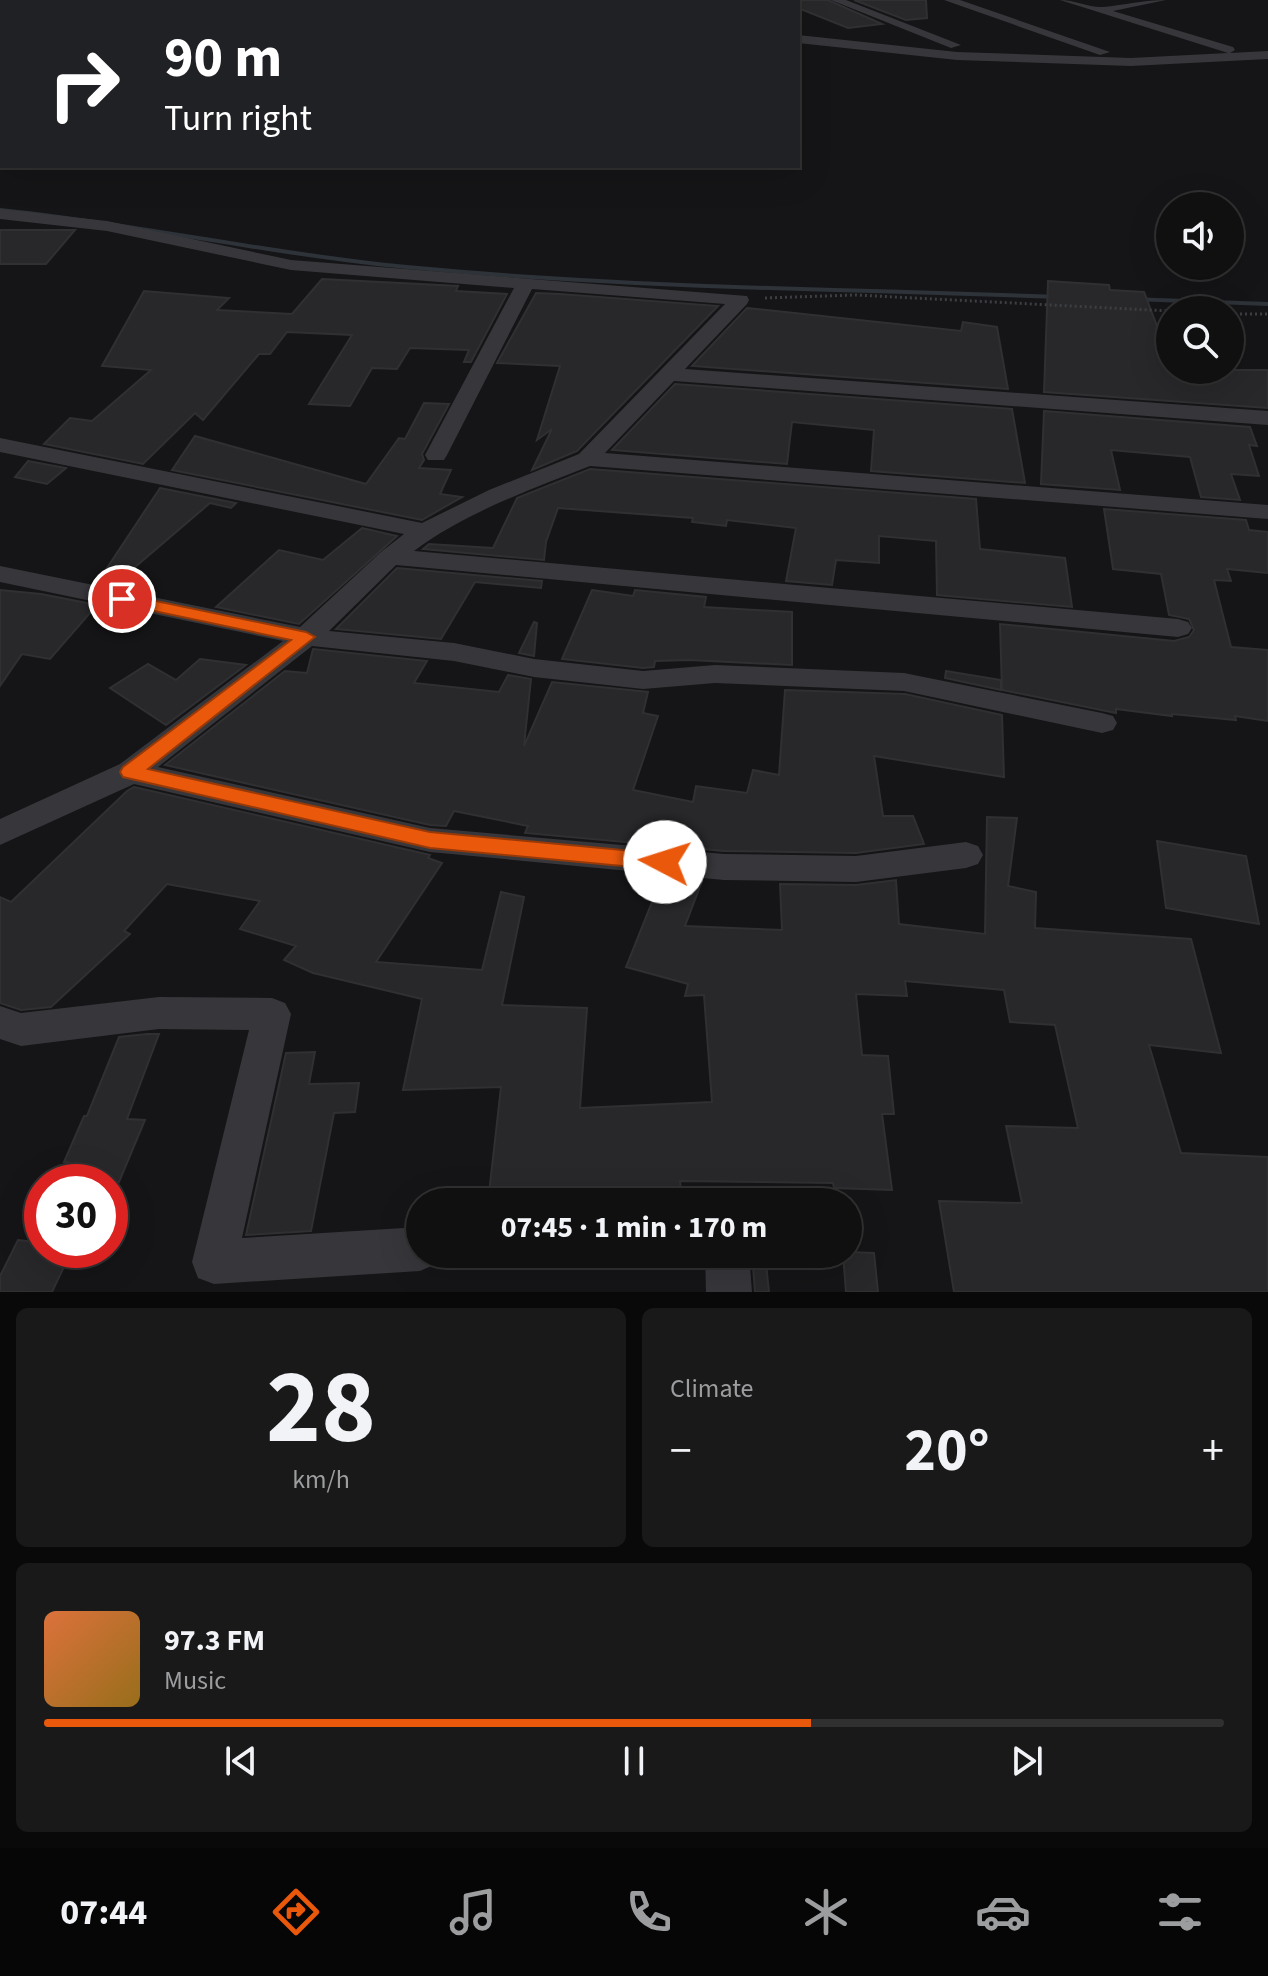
<!DOCTYPE html>
<html lang="en">
<head>
<meta charset="utf-8">
<style>
	body { margin:0; font-family:"Source Sans 3",sans-serif; background:#19191a; color:#f1f3f6; height:100vh; display:flex; flex-direction:column; font-size:30px; white-space:nowrap }
	* { box-sizing:border-box; margin:0 }
	p { font-size:26px; color:#9c9d9f }
	.icon { flex:none; width:44px; height:44px; fill:none; stroke:currentColor; stroke-width:2; stroke-linecap:round; stroke-linejoin:round }
	.map { position:relative; height:1292px; overflow:hidden }
	.details { display:flex; flex-direction:column; gap:16px; padding:16px; background:#090909; flex:1 }
	.details>* { flex:none }
	.top-card { position:absolute; left:0px; top:0px; width:800px; height:168px; box-shadow:0 8px 32px #0002,0 0 0 2px #303031; background:#202124; color:#fff; overflow:hidden }
	.controls { position:absolute; left:1156px; top:192px; display:grid; gap:16px }
	.controls a { display:grid; place-items:center; width:88px; height:88px; border-radius:50%; background:#101011; box-shadow:0 8px 32px #0002,0 0 0 2px #303031; font-size:40px }
	.speed { position:absolute; left:24px; top:1164px; display:flex; gap:16px; font-size:40px; font-weight:700; text-align:center }
	.speed>* { display:grid; place-content:center; width:104px; height:104px; border-radius:50%; background:#101011; box-shadow:0 8px 32px #0002,0 0 0 2px #303031; line-height:1 }
	.speed .limit { border:12px solid #d22; background:#fff; color:#111 }
	.pin { position:absolute; display:grid; place-items:center; width:68px; height:68px; color:#fff; margin:-34px; border:4px solid #fff; border-radius:50%; box-shadow:0 2px 8px #0007 }
	.me { position:absolute; width:88px; margin:-44px; rotate:275deg; stroke-linejoin:round; filter:drop-shadow(0 0 6px #0008) }
	.turn { display:flex; align-items:center; gap:28px; height:168px; padding:0 32px; font-size:36px }
	.turn .icon { width:104px; height:104px; stroke-width:2.5 }
	.turn b { display:block; font-size:56px; line-height:68px }
	.big { font-size:60px; font-weight:700; line-height:1.1 }
	.details .widget { flex:1; display:flex; flex-direction:column; justify-content:center; gap:12px; min-width:0; padding:0 28px; border-radius:12px; background:#19191a }
	.details .dial { align-items:center; gap:0 }
	.dial b { font-size:104px; line-height:1 }
	.song { display:flex; align-items:center; gap:24px }
	.cover { width:96px; height:96px; border-radius:12px; background:linear-gradient(135deg,hsl(20 70% 55%),hsl(40 70% 35%)) }
	.played { height:8px; border-radius:4px; background:linear-gradient(90deg,#ea580c 65%,#303031 65%) }
	.keys { display:flex; justify-content:space-around; direction:ltr }
	.heat { display:flex; justify-content:space-between; align-items:center; font-size:44px; direction:ltr }
	.details .tiles { flex:1; display:grid; gap:16px; grid-template-columns:1fr 1fr }
	.widget:last-child { grid-column:span 2 }
	.trip { position:absolute; left:406px; top:1188px; width:456px; height:80px; border-radius:40px; background:#101011; box-shadow:0 8px 32px #0002,0 0 0 2px #303031; font-weight:700; line-height:80px; text-align:center }
	.menu { display:flex; height:128px; justify-content:space-around; align-items:center; background:#060607; color:#9c9d9f }
	.menu .icon { width:56px; height:56px }
	.menu .current { color:#ea580c }
	.menu b { font-size:36px; color:#f1f3f6 }
	.map>svg:first-child { display:block }
	.lines { fill:none; stroke-linecap:round; stroke-linejoin:round }
	.stream { fill:#2d3339; fill-rule:evenodd }
	.building { fill:#28282b; stroke:#302f32; stroke-width:2 }
	.path { stroke:#3d3e42; stroke-width:3; stroke-dasharray:2 3; stroke-linecap:butt }
	.street { fill:#37373b; fill-rule:evenodd }
	.route { fill:#ea580c; stroke:#983908; stroke-width:2 }
</style>
</head>
<body>
<div class="map">
<svg width="1268" height="1292" viewBox="0 0 1268 1292">
	<rect width="100%" height="100%" fill="#151517"/>
	<g class="lines">
		<!-- stream -->
		<g class="stream">
			<path d="M0,208C137,222 271,252 407,265C624,286 842,287 1060,295L1064,297L1060,299C842,291 624,290 407,269C271,256 137,226 0,212Z"/>
			<polygon points="1130,297 1268,302 1268,306 1133,301 1129,299"/>
		</g>
	</g>
	<!-- building -->
	<g class="building">
		<polygon points="782,0 828,0 882,24 848,28 798,8 798,2"/>
		<polygon points="854,0 926,0 927,18 906,20"/>
		<polygon points="0,230 75,230 46,264 0,264"/>
		<polygon points="322,279 458,286 456,291 507,294 471,362 464,362 469,350 410,348 397,369 372,368 350,406 309,404 352,335 287,332 270,354 259,354 203,420 195,413 143,464 44,444 70,418 92,421 151,370 102,366 144,291 229,298 217,310 292,314"/>
		<polygon points="1048,281 1109,285 1110,290 1144,292 1157,326 1165,327 1169,370 1268,370 1268,408 1044,392"/>
		<polygon points="536,293 560,294 718,306 577,451 532,470 552,429 537,440 560,366 497,363"/>
		<polygon points="747,308 961,331 963,322 997,327 1008,389 692,366"/>
		<polygon points="675,384 1012,409 1025,483 871,471 874,430 792,422 787,464 612,450"/>
		<polygon points="424,403 449,404 422,454 424,460 419,468 451,470 440,494 462,497 422,520 172,470 195,436 366,484 399,438 405,439"/>
		<polygon points="1044,411 1250,427 1257,446 1249,445 1259,476 1231,474 1240,500 1201,497 1190,457 1111,450 1120,490 1041,484"/>
		<polygon points="28,461 66,468 47,484 15,477"/>
		<polygon points="590,469 976,499 980,549 1065,558 1072,607 937,595 936,541 879,536 879,563 836,560 832,585 786,581 796,528 727,520 726,526 692,522 693,518 558,508 546,542 544,560 423,549 429,544 493,548 517,498"/>
		<polygon points="160,488 236,503 231,508 210,503 113,586 97,583"/>
		<polygon points="1104,509 1246,520 1249,530 1268,532 1268,573 1227,569 1231,581 1214,580 1231,647 1268,650 1268,721 1235,716 1236,720 1172,714 1172,716 1116,709 1116,713 1002,690 1000,624 1174,641 1189,637 1194,630 1189,619 1169,615 1161,574 1113,569"/>
		<polygon points="362,528 397,536 299,624 216,607 279,550 323,560"/>
		<polygon points="397,568 542,581 541,588 475,582 441,639 336,629"/>
		<polygon points="0,590 41,594 97,605 50,659 22,654 0,686"/>
		<polygon points="592,590 633,596 635,590 706,597 704,607 792,612 792,665 689,660 655,661 654,667 643,668 562,659"/>
		<polygon points="534,622 537,623 534,656 519,653"/>
		<polygon points="313,649 427,661 414,683 499,692 508,675 531,679 524,746 552,682 648,692 643,713 658,716 633,790 693,802 696,786 747,793 753,770 779,775 785,690 905,694 1002,715 1004,777 874,756 883,816 913,816 924,844 856,853 724,851 525,833 528,826 454,811 446,826 430,825 165,765 285,671 307,673"/>
		<polygon points="200,659 246,665 166,725 110,688 148,664 176,680"/>
		<polygon points="946,671 1001,680 1001,690 945,678"/>
		<polygon points="134,787 430,855 428,858 442,863 376,962 482,970 501,892 524,897 502,1005 587,1008 580,1108 712,1102 704,995 685,996 688,984 626,967 662,877 702,881 685,926 782,930 780,884 856,885 896,880 899,924 985,934 987,817 1017,818 1008,886 1036,892 1035,928 1191,939 1221,1053 1149,1045 1181,1153 1268,1157 1268,1292 954,1292 939,1201 1022,1203 1006,1126 1078,1128 1055,1025 1010,1022 1004,990 905,981 907,996 856,994 862,1055 888,1056 894,1114 882,1114 892,1190 834,1188 833,1183 680,1181 682,1202 488,1202 501,1087 403,1090 422,999 313,973 284,960 296,946 240,929 260,901 167,884 124,931 130,934 51,1007 21,1010 0,1003 0,897 11,902 127,791"/>
		<polygon points="1157,841 1246,856 1259,924 1166,908"/>
		<polygon points="147,1034 159,1034 127,1119 145,1120 119,1182 58,1182 68,1162 64,1162 84,1116 87,1116 119,1037"/>
		<polygon points="315,1052 309,1084 359,1083 355,1112 334,1113 311,1231 246,1235 286,1053"/>
		<polygon points="18,1240 42,1243 42,1250 72,1250 52,1292 0,1292 0,1276"/>
		<polygon points="848,1252 874,1253 878,1292 846,1292 843,1254"/>
		<polygon points="752,1254 765,1254 769,1292 755,1292"/>
	</g>
	<g class="lines">
		<!-- path -->
		<g class="path">
			<polyline points="765,298 855,295 1170,311"/>
			<polyline points="1230,314 1268,314"/>
		</g>
		<!-- street -->
		<g class="street">
			<polygon points="446,0 472,0 473,2 447,2"/>
			<polygon points="603,0 617,0 618,2 604,2"/>
			<polygon points="716,0 730,0 731,2 717,2"/>
			<polygon points="831,0 846,0 961,45 951,48"/>
			<polygon points="944,0 960,0 1110,52 1100,55"/>
			<path d="M1060,0C1074,0 1090,8 1103,7C1124,5 1144,0 1166,0L1113,11L1233,47L1235,50L1230,53L1268,51V59L1131,66L957,60L798,43V35L957,52L1131,58L1228,53Z"/>
			<path d="M0,209L107,221L291,260L747,296L749,300L747,304L685,369L1268,411V425L674,381L605,453L1268,505V519L590,466C530,490 466,512 414,551L1178,619L1188,622L1192,628L1188,634L1178,637L396,565L329,631L454,643L534,659L643,671L715,665L904,673L1102,713L1113,716L1117,723L1113,730L1102,733L904,691L715,683L643,689L534,677L454,661L312,646L158,767L430,828L724,854L856,856L966,842L978,846L983,855L978,864L966,868L856,882L724,880L430,852L134,784L0,845V819L120,764L283,641L0,582V566L300,627L381,552L404,534L0,452V438L422,523L489,490L579,454L725,304L532,289L447,455L444,460H428L425,455L514,288L291,270L107,231L0,219Z"/>
			<polygon points="159,997 272,998 285,1003 291,1014 242,1238 420,1227 420,1254 440,1254 436,1264 420,1271 214,1284 198,1278 192,1262 249,1030 159,1029 21,1046 0,1039 0,1006 21,1013"/>
			<polygon points="705,1254 749,1254 752,1292 706,1292"/>
		</g>
	</g>
	<!-- route -->
	<polygon class="route" points="122,594 306,632 315,637 148,769 430,832 665,854 673,856 676,862 673,868 665,870 430,848 123,777 120,772 123,767 291,640 116,603 114,599 116,596"/>
</svg>
<div class="controls">
<a><svg class="icon" aria-label="sound" viewBox="0 0 24 24"><path d="M4 9h4l5-4v14l-5-4H4zM17 9q2 3 0 6"/></svg></a>
<a><svg class="icon" aria-label="search" viewBox="0 0 24 24"><circle cx="10" cy="10" r="6"/><path d="M15 15l6 6"/></svg></a>
</div>
<div class="speed"><div class="limit">30</div></div>
<div class="pin" style="left:122px;top:599px;background:#d93025"><svg class="icon" aria-label="arrive" viewBox="0 0 24 24"><path d="M6 21V4h12l-3 4 3 4H6"/></svg></div>
<svg class="me" style="left:665px;top:862px" viewBox="-20 -20 40 40"><circle r="19" fill="#fff"/><path d="M0-13L10 11 0 6-10 11z" fill="#ea580c"/></svg>
<div class="trip">07:45 · 1 min · 170 m</div>
<div class="top-card">
<div class="turn"><svg class="icon" aria-label="right" viewBox="0 0 24 24"><path d="M7 20v-9h11M14 6l5 5-5 5"/></svg><div><b>90 m</b>Turn right</div></div>
</div>
</div>
<section class="details">
<div class="tiles">
<div class="widget dial"><b>28</b><p>km/h</p></div>
<div class="widget"><p>Climate</p>
<div class="heat"><a>−</a><b class="big">20°</b><a>+</a></div>
</div>
<div class="widget">
<div class="song"><i class="cover"></i><div><b>97.3 FM</b><p>Music</p></div></div>
<div class="played"></div>
<div class="keys"><svg class="icon" aria-label="previous" viewBox="0 0 24 24"><path d="M18 5L8 12l10 7zM5 5v14"/></svg><svg class="icon" aria-label="pause" viewBox="0 0 24 24"><path d="M8 5v14M16 5v14"/></svg><svg class="icon" aria-label="next" viewBox="0 0 24 24"><path d="M6 5l10 7-10 7zM19 5v14"/></svg></div>
</div>
</div>
</section>
<nav class="menu">
<b>07:44</b>
<svg class="icon current" aria-label="directions" viewBox="0 0 24 24"><path d="M12 3l9 9-9 9-9-9zM9 14v-3h6M13 9l2 2-2 2"/></svg>
<svg class="icon" aria-label="music" viewBox="0 0 24 24"><path d="M9 18V5l10-2v13"/><circle cx="6" cy="18" r="3"/><circle cx="16" cy="16" r="3"/></svg>
<svg class="icon" aria-label="phone" viewBox="0 0 24 24"><path d="M5 4h4l2 5-3 2q2 4 5 5l2-3 5 2v4C11 20 4 13 5 4z"/></svg>
<svg class="icon" aria-label="climate" viewBox="0 0 24 24"><path d="M12 3v18M4 7l16 10M4 17L20 7"/></svg>
<svg class="icon" aria-label="car" viewBox="0 0 24 24"><path d="M5 17H2v-5l4-1 3-4h7l3 4 3 1v5h-3M9 17h6M6 11h13"/><circle cx="7" cy="17" r="2"/><circle cx="17" cy="17" r="2"/></svg>
<svg class="icon" aria-label="filters" viewBox="0 0 24 24"><path d="M4 7h16M4 17h16"/><circle cx="9" cy="7" r="2"/><circle cx="15" cy="17" r="2"/></svg>
</nav>
</body>
</html>
